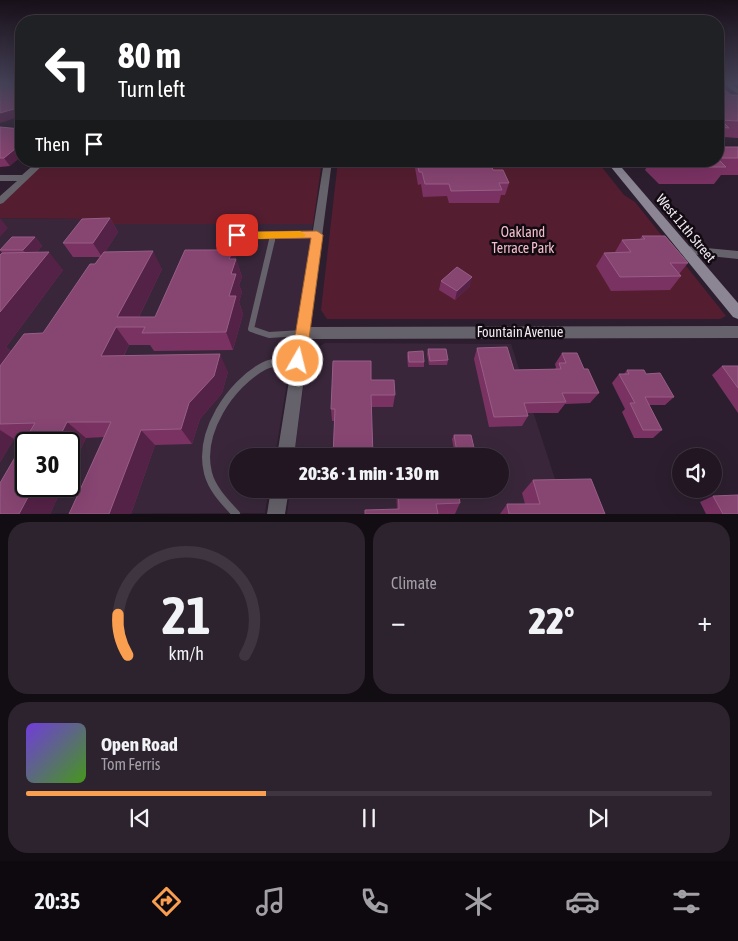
<!DOCTYPE html>
<html lang="en">
<head>
<meta charset="utf-8">
<style>
	body { margin:0; font-family:"Asap Condensed",sans-serif; background:#2d232f; color:#f1f3f6; height:100vh; display:flex; flex-direction:column; font-size:19px; white-space:nowrap }
	* { box-sizing:border-box; margin:0 }
	p { font-size:16px; color:#a29fa5 }
	.icon { flex:none; width:28px; height:28px; fill:none; stroke:currentColor; stroke-width:2; stroke-linecap:round; stroke-linejoin:round }
	.map { position:relative; height:514px; overflow:hidden }
	.side { display:flex; flex-direction:column; gap:8px; padding:8px; background:#120c13; flex:1 }
	.side>* { flex:none }
	.guide { position:absolute; left:15px; top:15px; width:709px; height:152px; border-radius:20px; box-shadow:0 5px 20px #0002,0 0 0 1px #3e3540; background:#202124; color:#fff; overflow:hidden }
	.tools { position:absolute; left:672px; top:448px; display:grid; gap:10px }
	.tools a { display:grid; place-items:center; width:50px; height:50px; border-radius:50%; background:#211622; box-shadow:0 5px 20px #0002,0 0 0 1px #3e3540; font-size:25px }
	.speed { position:absolute; left:15px; top:432px; display:flex; gap:10px; font-size:25px; font-weight:700; text-align:center }
	.speed>* { display:grid; place-content:center; width:65px; height:65px; border-radius:50%; background:#211622; box-shadow:0 5px 20px #0002,0 0 0 1px #3e3540; line-height:1 }
	.speed .limit { border:2px solid #111; border-radius:8px; background:#fff; color:#111 }
	.pin { position:absolute; display:grid; place-items:center; width:42px; height:42px; color:#fff; margin:-21px; border-radius:10px; box-shadow:0 2px 8px #0006 }
	.me { position:absolute; width:55px; margin:-28px; rotate:8deg; stroke-linejoin:round; filter:drop-shadow(0 0 4px #0008) }
	.turn { display:flex; align-items:center; gap:18px; height:105px; padding:0 20px; font-size:22px }
	.turn .icon { width:65px; height:65px; stroke-width:2.5 }
	.turn b { display:block; font-size:35px; line-height:42px }
	.then { display:flex; align-items:center; height:48px; padding:0 20px; background:#0003; gap:10px; font-size:19px }
	.big { font-size:38px; font-weight:800; line-height:1.1 }
	.side .tile { flex:1; display:flex; flex-direction:column; justify-content:center; gap:8px; min-width:0; padding:0 18px; border-radius:20px; background:#2d232f }
	.side .dial { align-items:center; gap:0 }
	.dial svg { height:130px; overflow:visible; fill:none; stroke:#3e3540; stroke-width:7; stroke-linecap:round; text-anchor:middle }
	.dial text { fill:#f1f3f6; stroke:none }
	.song { display:flex; align-items:center; gap:15px }
	.cover { width:60px; height:60px; border-radius:8px; background:linear-gradient(135deg,hsl(260 70% 55%),hsl(100 70% 35%)) }
	.played { height:5px; border-radius:2px; background:linear-gradient(90deg,#fa9f4f 35%,#3e3540 35%) }
	.keys { display:flex; justify-content:space-around; direction:ltr }
	.heat { display:flex; justify-content:space-between; align-items:center; font-size:28px; direction:ltr }
	.side .tiles { flex:1; display:grid; gap:8px; grid-template-columns:1fr 1fr }
	.tile:last-child { grid-column:span 2 }
	.trip { position:absolute; left:229px; top:448px; width:280px; height:50px; border-radius:25px; background:#211622; box-shadow:0 5px 20px #0002,0 0 0 1px #3e3540; font-weight:800; line-height:50px; text-align:center }
	.menu { display:flex; height:80px; justify-content:space-around; align-items:center; background:#0d090e; color:#a29fa5 }
	.menu .icon { width:35px; height:35px }
	.menu .on { color:#fa9f4f }
	.menu b { font-size:22px; color:#f1f3f6 }
	.map>svg:first-child { display:block }
	.built { fill:#39263a; fill-rule:evenodd }
	.green { fill:#541e30 }
	.lines { fill:none; stroke-linecap:round; stroke-linejoin:round }
	.service-far2 { stroke:#66626b; stroke-width:5 }
	.service-far1 { stroke:#66626b; stroke-width:6 }
	.service { stroke:#66626b; stroke-width:8 }
	.minor { fill:#66626b; fill-rule:evenodd }
	.secondary { fill:#8b8594; fill-rule:evenodd }
	.wall { fill:#7a3263 }
	.shaded-wall { fill:#552247 }
	.building { fill:#874572; stroke:#975e86 }
	.route { fill:#fa9f4f; stroke:#a26733 }
	.slow { fill:#f59e0b }
	.labels { text-anchor:middle; dominant-baseline:central; stroke-width:5; stroke-linejoin:round; paint-order:stroke }
	.street-label { font-size:14px; fill:#f0e7f1; stroke:#110b11 }
	.park-label { font-size:14px; fill:#f3becb; stroke:#110b11 }
</style>
</head>
<body>
<div class="map">
<svg width="738" height="514" viewBox="0 0 738 514">
	<rect width="100%" height="100%" fill="#2c1e2e"/>
	<!-- built -->
	<g class="built">
		<path d="M0,218L86,219L106,224H313L275,456H238V489H269L265,513L0,514ZM26,444H69V486H26Z"/>
		<polygon points="325,343 511,344 556,482 589,514 287,514 290,489 500,489 500,456 294,456 307,361 312,351"/>
	</g>
	<!-- green -->
	<g class="green">
		<polygon points="45,161 322,161 313,224 106,224 86,219 0,218 0,203"/>
		<polygon points="338,161 597,161 624,195 635,202 726,316 720,319 327,319 321,310"/>
	</g>
	<g class="lines">
		<!-- service-far2 -->
		<g class="service-far2">
			<polyline points="433,161 458,161"/>
			<polyline points="235,241 237,235 273,235"/>
			<polyline points="272,241 273,235 317,235"/>
		</g>
		<!-- service-far1 -->
		<g class="service-far1">
			<polyline points="272,240 251,329 269,335 302,333"/>
			<polyline points="230,256 235,240"/>
		</g>
		<!-- service -->
		<path class="service" d="M236,514C225,502 212,489 208,473C198,433 230,384 264,366C274,361 287,361 298,361"/>
		<!-- minor -->
		<g class="minor">
			<polygon points="723,83 730,83 738,89 738,94"/>
			<polygon points="38,161 47,161 3,203 0,204 0,196 17,181 0,181 0,175 22,175"/>
			<polygon points="324,161 332,161 310,327 738,326 738,338 309,339 294,456 277,456"/>
			<polygon points="685,246 738,251 738,259 681,253 679,250"/>
			<polygon points="271,489 289,489 285,514 267,514"/>
		</g>
		<!-- secondary -->
		<polygon class="secondary" points="606,161 616,161 738,303 738,319 733,317"/>
	</g>
	<!-- wall -->
	<g class="wall">
		<polygon points="718,88 731,95 738,95 738,138 723,137 718,144"/>
		<polygon points="0,127 10,166 0,167"/>
		<polygon points="718,147 738,147 738,175 721,175 714,184 659,184 645,170 650,161 718,161"/>
		<polygon points="415,161 431,161 432,165 493,170 509,183 505,195 501,195 499,203 449,203 447,196 423,197 421,184 418,185 415,168"/>
		<polygon points="110,218 118,232 105,252 162,269 139,317 155,317 233,250 242,277 239,285 242,292 239,302 243,314 233,350 154,351 150,345 129,345 124,356 228,372 222,393 200,419 192,444 155,445 131,514 69,514 104,437 86,438 69,474 69,444 26,486 63,486 50,514 0,514 26,439 14,439 0,462 0,255 2,253 0,250 35,237 42,246 37,252 63,270 6,347 11,351 43,333 100,257 73,257 63,243"/>
		<polygon points="642,236 688,263 679,274 681,276 670,290 611,291 596,266 604,253 615,252 622,240 640,239"/>
		<polygon points="441,281 470,286 455,300 439,290"/>
		<polygon points="477,348 514,370 555,369 556,368 555,364 562,353 584,369 599,393 590,403 565,404 558,413 527,413 528,416 522,426 489,427 474,359"/>
		<polygon points="428,349 448,360 447,365 429,365 427,354"/>
		<polygon points="408,352 424,362 424,367 408,367 407,356"/>
		<polygon points="722,366 738,366 738,413 712,375"/>
		<polygon points="627,370 646,374 674,397 665,405 649,405 662,430 653,438 634,438 622,412 625,409 612,383 619,374 624,374"/>
		<polygon points="371,380 395,395 393,407 372,407 334,421 332,421 331,409"/>
		<polygon points="454,435 475,452 473,456 455,456 452,439"/>
		<polygon points="533,480 605,514 500,514 507,504 525,504 522,493"/>
		<polygon points="396,489 458,489 460,503 455,514 365,514 397,509"/>
		<polygon points="713,496 738,514 706,514 700,502"/>
	</g>
	<!-- shaded-wall -->
	<g class="shaded-wall">
		<polygon points="21,107 21,116 0,123 0,113"/>
		<polygon points="21,144 21,157 10,166 4,158"/>
		<polygon points="110,218 118,232 102,257 93,243"/>
		<polygon points="0,219 1,219 8,228 0,237"/>
		<polygon points="35,237 42,246 31,259 23,250"/>
		<polygon points="233,250 242,277 239,285 242,292 239,302 243,314 233,350 226,332 231,274 229,259"/>
		<polygon points="153,251 162,269 134,327 117,317"/>
		<polygon points="49,252 63,270 6,347 12,352 0,368 0,312"/>
		<polygon points="472,277 470,286 455,300 457,291"/>
		<polygon points="116,327 129,345 115,373 101,356"/>
		<polygon points="220,354 228,372 222,393 200,419 192,444 181,429 189,403"/>
		<polygon points="67,422 86,438 69,474 69,444 56,444"/>
		<polygon points="0,430 14,439 0,462"/>
		<polygon points="141,430 155,445 131,514 109,514"/>
		<polygon points="34,486 63,486 50,514 19,514"/>
	</g>
	<!-- building -->
	<g class="building">
		<polygon points="21,83 21,107 0,113 0,84"/>
		<polygon points="718,88 723,88 731,95 738,95 738,121 721,120 729,128 718,127"/>
		<polygon points="0,127 21,129 21,144 4,158 0,158"/>
		<rect x="718" y="147" width="20" height="11"/>
		<polygon points="718,159 726,167 669,167 663,161 700,161 701,162 702,161 718,161"/>
		<polygon points="417,161 431,161 432,165 491,165 493,170 503,170 509,183 499,183 502,190 451,191 449,184 425,184 422,172 419,172"/>
		<polygon points="110,218 93,243 63,243 82,219"/>
		<polygon points="642,236 665,236 688,263 670,263 681,276 620,277 604,253 631,252 622,240 645,239"/>
		<polygon points="12,237 35,237 23,250 0,250"/>
		<polygon points="185,250 233,250 229,259 236,259 231,274 236,274 229,296 236,296 226,332 142,333 145,327 116,327 101,356 220,354 214,376 189,403 181,429 141,430 109,514 69,514 111,422 67,422 56,444 26,444 26,486 34,486 19,514 0,514 0,483 35,423 0,424 0,366 24,334 43,333 90,264 95,264 104,252 153,251 117,317 155,317"/>
		<polygon points="49,252 0,312 0,255 2,253"/>
		<polygon points="457,267 472,277 457,291 441,281"/>
		<polygon points="507,347 514,370 561,369 559,363 566,363 562,353 577,353 584,369 588,369 599,393 562,393 566,402 524,403 528,416 494,417 477,348"/>
		<polygon points="428,349 446,349 448,360 430,361"/>
		<polygon points="423,351 424,362 409,362 408,352"/>
		<polygon points="333,361 371,361 371,380 394,380 395,395 371,395 373,456 333,456 335,409 331,409"/>
		<polygon points="722,366 738,366 738,388"/>
		<polygon points="627,370 644,370 646,374 660,373 674,397 645,397 662,430 643,430 630,403 635,403 619,374 629,374"/>
		<polygon points="454,435 471,435 475,452 457,452"/>
		<polygon points="591,479 605,514 509,514 507,504 540,504 533,480"/>
		<polygon points="398,489 458,489 460,503 436,504 438,514 365,514 365,510 399,509"/>
		<polygon points="738,495 738,514 723,514 713,496"/>
	</g>
	<!-- sky -->
	<linearGradient id="sky" x2="0" y2="1"><stop stop-color="#181019"/><stop offset="0.54" stop-color="#454157"/><stop offset="1" stop-color="#454157" stop-opacity="0"/></linearGradient>
	<rect width="738" height="155" fill="url(#sky)"/>
	<!-- route -->
	<polygon class="route" points="317,231 323,235 306,361 304,365 298,367 293,365 291,361 311,238 237,239 232,235 237,232"/>
	<!-- slow -->
	<polygon class="slow" points="300,231 306,235 304,237 259,239 253,235 259,232"/>
	<g class="labels">
		<!-- street labels -->
		<g class="street-label">
			<text transform="translate(686 228) rotate(50)">West 11th Street</text>
			<text x="520" y="332">Fountain Avenue</text>
		</g>
		<!-- park labels -->
		<g class="park-label">
			<text x="523" y="232">Oakland<tspan x="523" dy="16">Terrace Park</tspan></text>
		</g>
	</g>
</svg>
<div class="tools">
<a><svg class="icon" aria-label="sound" viewBox="0 0 24 24"><path d="M4 9h4l5-4v14l-5-4H4zM17 9q2 3 0 6"/></svg></a>
</div>
<div class="speed"><div class="limit">30</div></div>
<div class="pin" style="left:237px;top:235px;background:#d93025"><svg class="icon" aria-label="arrive" viewBox="0 0 24 24"><path d="M6 21V4h12l-3 4 3 4H6"/></svg></div>
<svg class="me" style="left:298px;top:361px" viewBox="-20 -20 40 40"><circle r="17" fill="#fa9f4f" stroke="#fff" stroke-width="3"/><path d="M0-11L8 9 0 5-8 9z" fill="#fff"/></svg>
<div class="trip">20:36 · 1 min · 130 m</div>
<div class="guide">
<div class="turn"><svg class="icon" aria-label="left" viewBox="0 0 24 24"><path d="M17 20v-9H6M10 6l-5 5 5 5"/></svg><div><b>80 m</b>Turn left</div></div>
<div class="then">Then<svg class="icon" aria-label="arrive" viewBox="0 0 24 24"><path d="M6 21V4h12l-3 4 3 4H6"/></svg></div>
</div>
</div>
<section class="side">
<div class="tiles">
<div class="tile dial"><svg viewBox="0 0 100 80">
<path d="M14 69A42 42 0 1 1 86 69"/>
<path d="M14 69A42 42 0 0 1 8 44" stroke="#fa9f4f"/>
<text x="50" y="56" font-size="32" font-weight="700">21</text>
<text x="50" y="72" font-size="11">km/h</text>
</svg></div>
<div class="tile"><p>Climate</p>
<div class="heat"><a>−</a><b class="big">22°</b><a>+</a></div>
</div>
<div class="tile">
<div class="song"><i class="cover"></i><div><b>Open Road</b><p>Tom Ferris</p></div></div>
<div class="played"></div>
<div class="keys"><svg class="icon" aria-label="previous" viewBox="0 0 24 24"><path d="M18 5L8 12l10 7zM5 5v14"/></svg><svg class="icon" aria-label="pause" viewBox="0 0 24 24"><path d="M8 5v14M16 5v14"/></svg><svg class="icon" aria-label="next" viewBox="0 0 24 24"><path d="M6 5l10 7-10 7zM19 5v14"/></svg></div>
</div>
</div>
</section>
<nav class="menu">
<b>20:35</b>
<svg class="icon on" aria-label="directions" viewBox="0 0 24 24"><path d="M12 3l9 9-9 9-9-9zM9 14v-3h6M13 9l2 2-2 2"/></svg>
<svg class="icon" aria-label="music" viewBox="0 0 24 24"><path d="M9 18V5l10-2v13"/><circle cx="6" cy="18" r="3"/><circle cx="16" cy="16" r="3"/></svg>
<svg class="icon" aria-label="phone" viewBox="0 0 24 24"><path d="M5 4h4l2 5-3 2q2 4 5 5l2-3 5 2v4C11 20 4 13 5 4z"/></svg>
<svg class="icon" aria-label="climate" viewBox="0 0 24 24"><path d="M12 3v18M4 7l16 10M4 17L20 7"/></svg>
<svg class="icon" aria-label="car" viewBox="0 0 24 24"><path d="M5 17H2v-5l4-1 3-4h7l3 4 3 1v5h-3M9 17h6M6 11h13"/><circle cx="7" cy="17" r="2"/><circle cx="17" cy="17" r="2"/></svg>
<svg class="icon" aria-label="filters" viewBox="0 0 24 24"><path d="M4 7h16M4 17h16"/><circle cx="9" cy="7" r="2"/><circle cx="15" cy="17" r="2"/></svg>
</nav>
</body>
</html>
